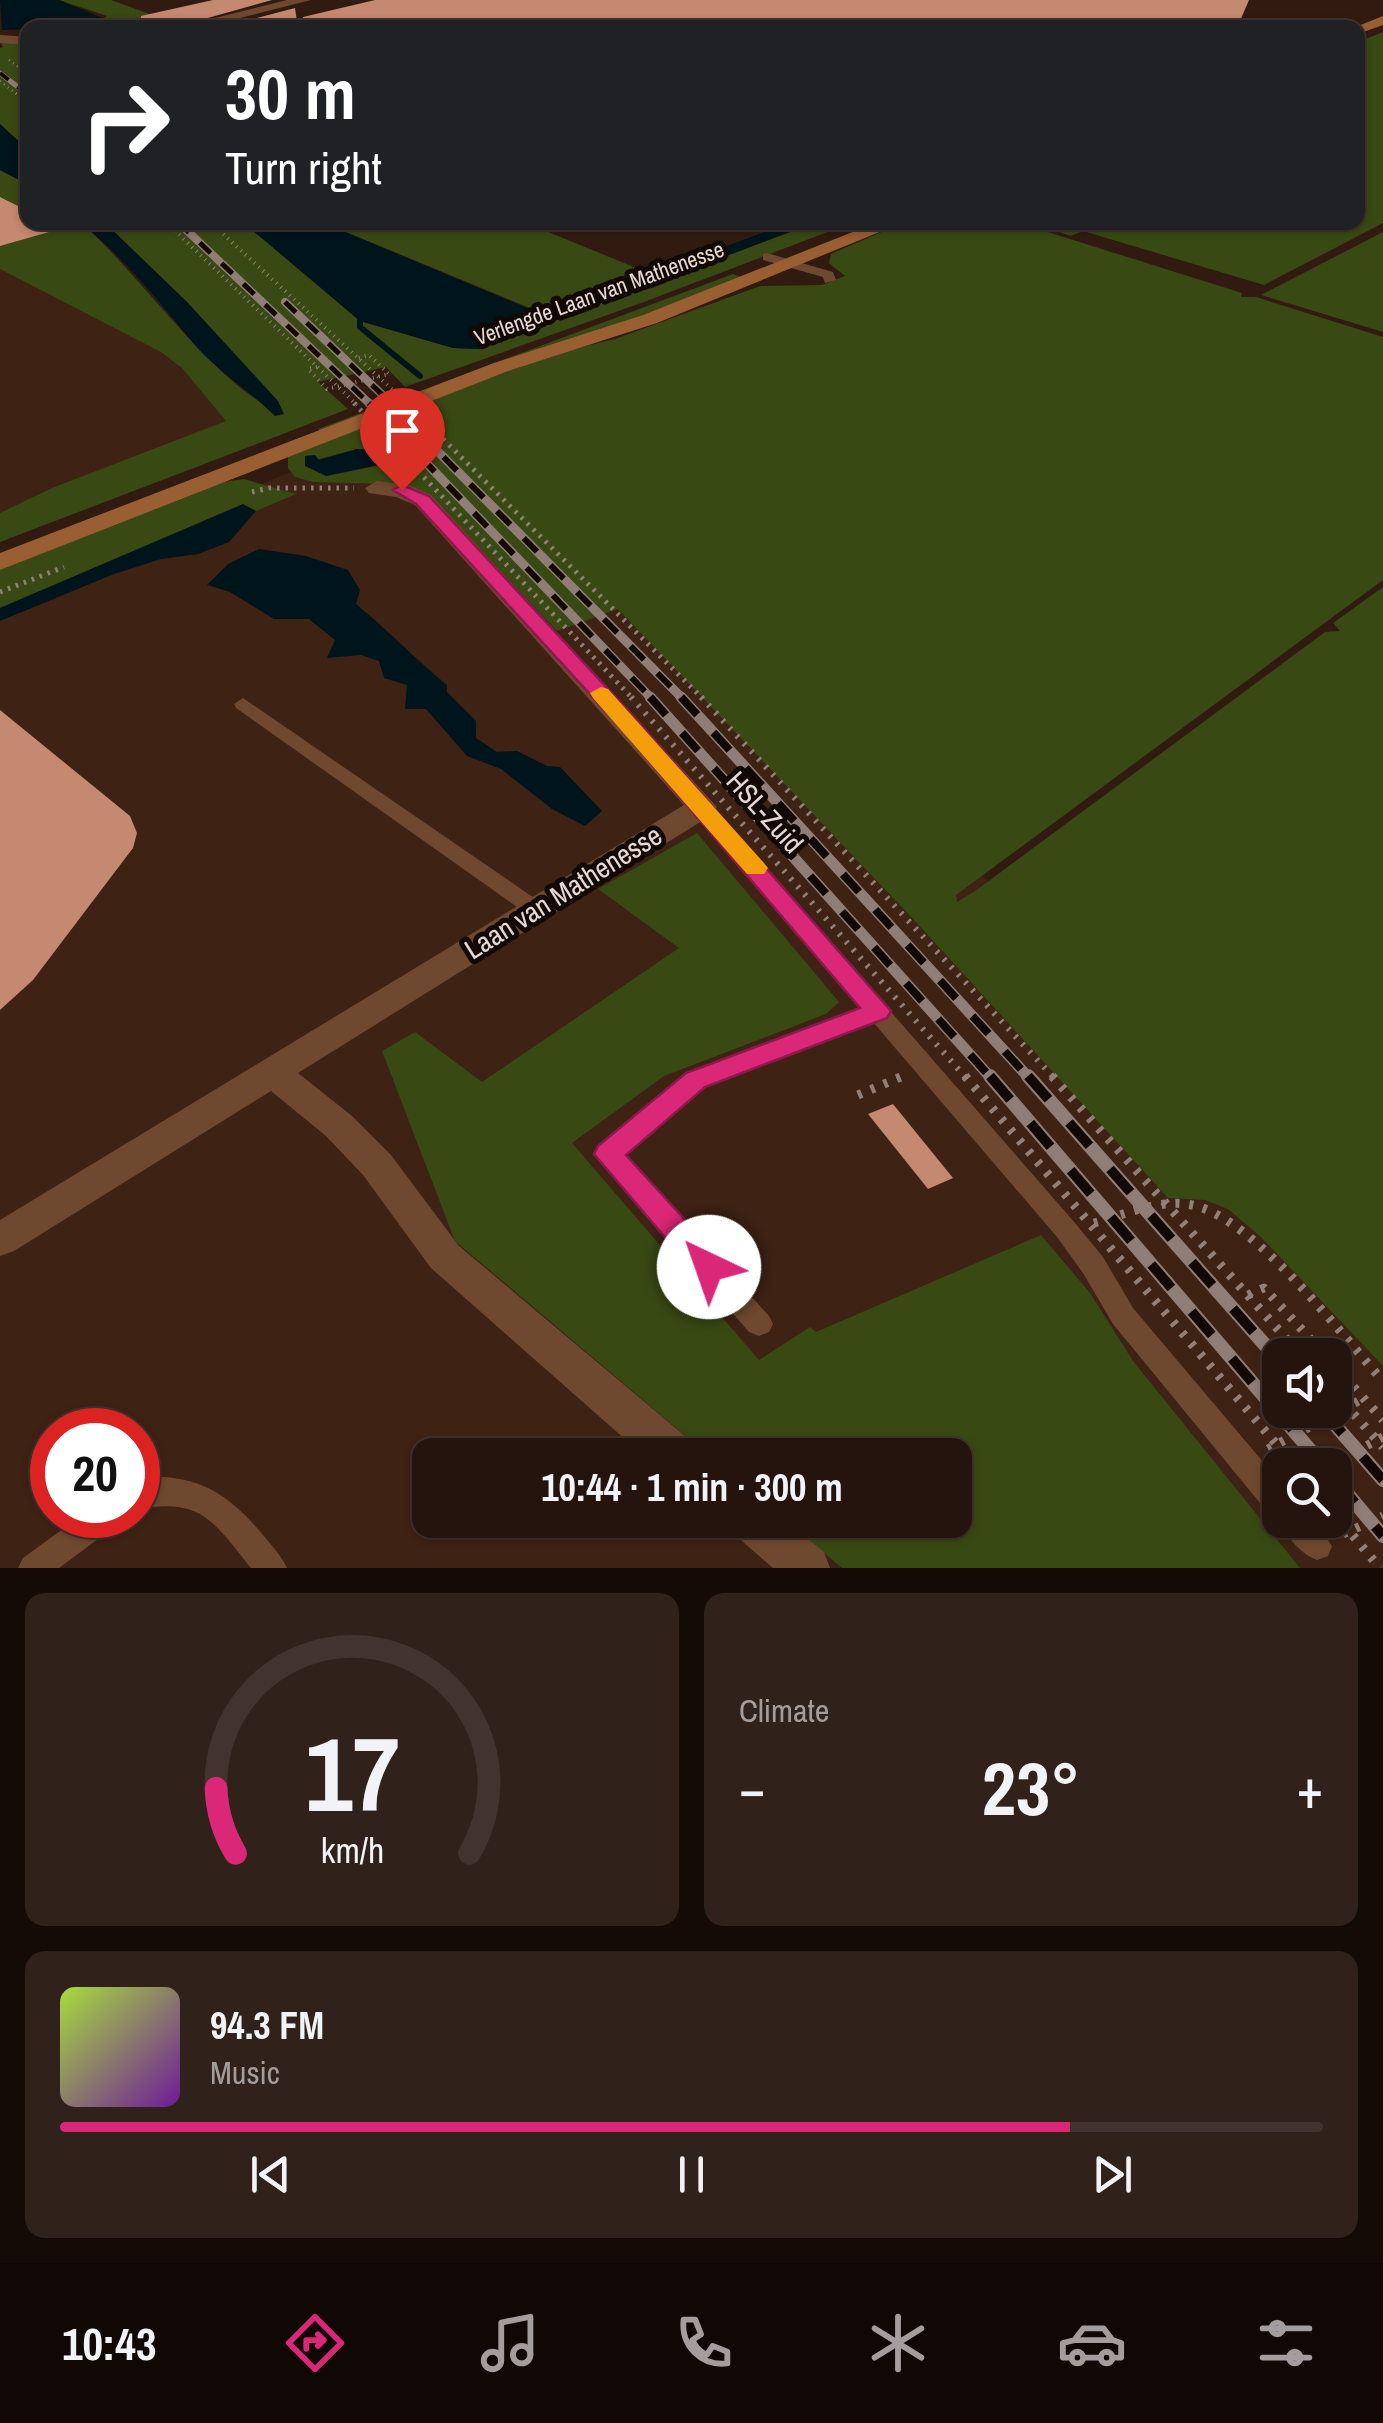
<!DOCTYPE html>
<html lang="en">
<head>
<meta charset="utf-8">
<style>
	body { margin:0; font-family:"Archivo Narrow",sans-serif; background:#31211b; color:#f1f3f6; height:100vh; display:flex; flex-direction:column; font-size:38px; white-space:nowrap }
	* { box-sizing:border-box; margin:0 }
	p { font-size:32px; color:#a39e9d }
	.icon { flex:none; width:55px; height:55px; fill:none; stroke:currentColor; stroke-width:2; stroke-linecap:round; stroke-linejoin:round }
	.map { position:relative; height:1568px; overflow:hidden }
	.side { display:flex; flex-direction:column; gap:25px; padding:25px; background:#140b07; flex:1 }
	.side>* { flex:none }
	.banner { position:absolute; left:20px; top:20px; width:1345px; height:210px; border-radius:20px; box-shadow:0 2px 8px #0004,0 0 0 2px #42332e; background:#202124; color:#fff; overflow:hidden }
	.buttons { position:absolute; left:1262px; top:1338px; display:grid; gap:20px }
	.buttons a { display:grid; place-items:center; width:90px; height:90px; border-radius:20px; background:#25140d; box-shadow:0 2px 8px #0004,0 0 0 2px #42332e; font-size:50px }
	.speed { position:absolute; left:30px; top:1408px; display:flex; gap:20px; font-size:50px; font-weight:700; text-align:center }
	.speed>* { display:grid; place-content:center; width:130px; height:130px; border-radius:50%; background:#25140d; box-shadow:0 2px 8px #0004,0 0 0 2px #42332e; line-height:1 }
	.speed .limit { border:15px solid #d22; background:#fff; color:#111 }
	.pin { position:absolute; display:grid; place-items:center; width:85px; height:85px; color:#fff; margin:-102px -42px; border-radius:50% 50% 50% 0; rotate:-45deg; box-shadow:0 0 10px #0007 }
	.pin .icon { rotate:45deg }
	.me { position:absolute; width:110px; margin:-55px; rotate:318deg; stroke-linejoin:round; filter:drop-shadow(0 0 8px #0008) }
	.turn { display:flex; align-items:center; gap:35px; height:210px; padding:0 40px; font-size:45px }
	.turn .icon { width:130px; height:130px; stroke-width:2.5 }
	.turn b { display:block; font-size:70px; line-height:85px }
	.big { font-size:75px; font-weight:700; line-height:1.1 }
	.side .widget { flex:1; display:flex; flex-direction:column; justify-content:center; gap:15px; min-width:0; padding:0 35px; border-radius:20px; background:#31211b }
	.side .dial { align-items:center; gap:0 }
	.dial svg { height:260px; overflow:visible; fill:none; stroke:#42332e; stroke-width:7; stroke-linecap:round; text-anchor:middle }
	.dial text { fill:#f1f3f6; stroke:none }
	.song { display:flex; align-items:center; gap:30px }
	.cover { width:120px; height:120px; border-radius:15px; background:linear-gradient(135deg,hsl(80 70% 55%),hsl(280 70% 35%)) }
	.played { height:10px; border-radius:5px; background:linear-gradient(90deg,#db2777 80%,#42332e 80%) }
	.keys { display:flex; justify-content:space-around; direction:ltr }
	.heat { display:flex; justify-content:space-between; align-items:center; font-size:55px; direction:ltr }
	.side .tiles { flex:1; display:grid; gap:25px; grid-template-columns:1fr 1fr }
	.widget:last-child { grid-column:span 2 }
	.trip { position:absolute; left:412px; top:1438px; width:560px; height:100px; border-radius:20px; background:#25140d; box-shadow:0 2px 8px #0004,0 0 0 2px #42332e; font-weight:700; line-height:100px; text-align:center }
	.menu { display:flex; height:160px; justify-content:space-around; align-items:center; background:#0f0805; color:#a39e9d }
	.menu .icon { width:70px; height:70px }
	.menu .on { color:#db2777 }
	.menu b { font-size:45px; color:#f1f3f6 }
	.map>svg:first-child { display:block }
	.built { fill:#3e2214; fill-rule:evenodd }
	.green { fill:#394913; fill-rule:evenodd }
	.water { fill:#00141c }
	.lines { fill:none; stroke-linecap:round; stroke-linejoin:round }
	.stream { stroke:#00141c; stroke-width:6 }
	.building { fill:#c58870 }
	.path-far4 { stroke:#928078; stroke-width:2.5; stroke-dasharray:1 4; stroke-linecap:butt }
	.path-far3 { stroke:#928078; stroke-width:4; stroke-dasharray:1 5; stroke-linecap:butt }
	.path-far2 { stroke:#928078; stroke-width:5; stroke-dasharray:2.5 6; stroke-linecap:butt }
	.path-far1 { stroke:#928078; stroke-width:6; stroke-dasharray:2.5 8; stroke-linecap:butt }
	.path { stroke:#928078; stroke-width:9; stroke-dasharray:4 10; stroke-linecap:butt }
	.lane { fill:#6f492f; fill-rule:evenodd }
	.street { fill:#6f492f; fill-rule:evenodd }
	.secondary { fill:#9a5e33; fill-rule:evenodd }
	.rail-far4-casing { stroke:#907d75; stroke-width:5 }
	.rail-far3-casing { stroke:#907d75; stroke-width:8 }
	.rail-far2-casing { stroke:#907d75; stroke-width:9 }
	.rail-far1-casing { stroke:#907d75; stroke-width:11 }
	.rail-casing { stroke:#907d75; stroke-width:14 }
	.rail-far4 { stroke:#120905; stroke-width:4; stroke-dasharray:11; stroke-linecap:butt }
	.rail-far3 { stroke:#120905; stroke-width:5; stroke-dasharray:15; stroke-linecap:butt }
	.rail-far2 { stroke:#120905; stroke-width:6; stroke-dasharray:19; stroke-linecap:butt }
	.rail-far1 { stroke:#120905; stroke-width:8; stroke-dasharray:24; stroke-linecap:butt }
	.rail { stroke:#120905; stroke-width:10; stroke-dasharray:31; stroke-linecap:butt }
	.path-bridge-far3 { stroke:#928078; stroke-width:4; stroke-dasharray:1 5; stroke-linecap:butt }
	.path-bridge-far2 { stroke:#928078; stroke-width:5; stroke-dasharray:2.5 6; stroke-linecap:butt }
	.path-bridge-far1 { stroke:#928078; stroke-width:6; stroke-dasharray:2.5 8; stroke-linecap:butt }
	.path-bridge { stroke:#928078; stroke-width:9; stroke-dasharray:4 10; stroke-linecap:butt }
	.route { fill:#db2777; stroke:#8e194d; stroke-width:2.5 }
	.slow { fill:#f59e0b }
	.labels { text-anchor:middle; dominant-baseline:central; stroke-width:10; stroke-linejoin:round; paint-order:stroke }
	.far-street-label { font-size:22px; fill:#e7d8d1; stroke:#120905 }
	.street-label { font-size:28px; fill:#e7d8d1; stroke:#120905 }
</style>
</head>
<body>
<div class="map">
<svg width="1383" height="1568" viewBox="0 0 1383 1568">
	<rect width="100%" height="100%" fill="#311b11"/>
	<!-- built -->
	<g class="built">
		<polygon points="0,162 28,222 253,427 0,523"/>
		<path d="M487,395L1383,1264V1568H0V587ZM1280,1355H1335V1410H1280ZM52,1430H138V1515H52ZM430,1455H955V1520H430ZM1280,1465H1335V1520H1280Z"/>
	</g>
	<!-- green -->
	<g class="green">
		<polygon points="59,0 111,0 180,25 94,27 107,16"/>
		<polygon points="1383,32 1383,223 1264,285 1083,231 1071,236 1032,223 1358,222 1358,42"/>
		<polygon points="0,41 27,43 27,149 0,124 0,48 3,47"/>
		<path d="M0,170L27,184L28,222L81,223C129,261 228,401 278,408L188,303L105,223H244L360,321L453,348L479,349L814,223H851L644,302L405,387L386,367L318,382L348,409L0,542V513L52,488L226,421L182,368L161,352L0,269Z"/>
		<polygon points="324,223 526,223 651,274 557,310 537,311"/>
		<path d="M902,223H1019L1242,293L1241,297H1256L1383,337V580L956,895L957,902L978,889L1325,632L1340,631L1333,623L1383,587V1366L1261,1237L1228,1209L1205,1200L1168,1198L915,921L618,609L557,631L430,496L389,484L313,482L295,477L288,468V457L540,357L615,339L760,286L822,285L845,276L829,263L831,254ZM357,449L366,452L377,466L326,476L308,462Z"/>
		<polygon points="1383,232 1383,332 1261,295"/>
		<polygon points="733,274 744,278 324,432 318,429"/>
		<polygon points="244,479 296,494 256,511 243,505 0,608 0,567 216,483"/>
		<polygon points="697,833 839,1002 826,1014 664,1076 572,1143 759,1360 810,1327 816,1332 1041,1235 1090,1293 1133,1361 1300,1568 842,1568 785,1520 955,1520 955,1455 708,1455 455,1241 382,1051 415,1032 482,1082 679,948 598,889"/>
	</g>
	<!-- water -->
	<g class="water">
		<polygon points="0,0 59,0 110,21 94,27 2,30"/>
		<polygon points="0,124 27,149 27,184 0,170"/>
		<path d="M81,223H105L188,303L278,401L284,414L275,416C250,391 217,371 193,343C159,301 123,257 81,223Z"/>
		<polygon points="244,223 324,223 527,308 547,312 789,223 814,223 479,349 453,348 360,321"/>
		<polygon points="357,449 371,450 375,454 370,456 378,465 326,476 305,466 305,456 315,455 319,460"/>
		<polygon points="243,504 256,511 229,542 198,554 161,559 114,574 0,621 0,608"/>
		<path d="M259,549L306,556L348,570L360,590L356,604C389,631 414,658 447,685V692L476,721V738L497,752L517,751L547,766L560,767L602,811L585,826L552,809L501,769L467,756L426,709H405L407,685L384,678L379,661L361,655L327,658L335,640L309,619H274L230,592L207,585L228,564Z"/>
	</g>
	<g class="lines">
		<!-- stream -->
		<polyline class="stream" points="360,321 360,327 420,376"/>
	</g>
	<!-- building -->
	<g class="building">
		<polygon points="213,0 272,0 172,28 142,28 141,16"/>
		<polygon points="375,0 1249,0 1237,28 305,28 303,17"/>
		<polygon points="295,8 298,28 218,28"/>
		<polygon points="0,197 28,211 28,222 51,222 63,228 0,246"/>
		<polygon points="0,710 130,816 137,833 133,848 33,980 0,1010"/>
		<polygon points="893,1104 953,1178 928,1189 868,1114"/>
	</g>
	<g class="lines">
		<!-- path-far4 -->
		<g class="path-far4">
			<polyline points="9,60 28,74"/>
			<polyline points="0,81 28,103"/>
		</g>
		<!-- path-far3 -->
		<g class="path-far3">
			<polyline points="359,358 369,355 390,375"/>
			<polyline points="317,367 308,369 327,389 389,374"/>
		</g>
		<!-- path-far2 -->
		<g class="path-far2">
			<polyline points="252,492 269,488 354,488"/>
			<polyline points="0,592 64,567"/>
		</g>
		<!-- path-far1 -->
		<polyline class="path-far1" points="897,1079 904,1076"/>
		<!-- path -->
		<g class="path">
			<polyline points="858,1095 903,1076"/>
			<path d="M1094,1223C1124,1215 1160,1198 1192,1205C1253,1217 1341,1334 1383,1381"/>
			<polyline points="1248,1295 1264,1288 1325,1355"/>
			<polyline points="1335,1366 1383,1420"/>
			<polyline points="1268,1449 1364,1398"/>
			<polyline points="1330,1465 1383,1437"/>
			<polyline points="1343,1534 1383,1516"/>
		</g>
		<!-- lane -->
		<g class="lane">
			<polygon points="767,253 833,272 836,280 825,283 823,277 763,260 763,254"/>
			<polygon points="243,698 543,904 546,909 543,914 527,914 236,708 234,704"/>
			<path d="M702,801L709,803L1075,1223L1103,1257L1133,1308L1280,1482V1520H1314L1332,1546L1328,1556L1317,1560C1300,1554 1286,1536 1279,1520L1280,1518L1269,1514L1113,1324L1083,1273L1057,1237L873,1022L705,1086L624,1155L769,1316L773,1324L769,1332L759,1336L749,1332L599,1161L595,1154L599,1147L687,1074L862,1008L695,811L692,807L695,803Z"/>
			<path d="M162,1477C207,1479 235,1501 263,1535C272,1546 281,1555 287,1568H251C213,1521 202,1498 138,1509V1481Z"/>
			<polygon points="82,1515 121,1515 117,1525 59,1568 18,1568 23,1558"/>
		</g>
		<!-- street -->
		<g class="street">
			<polygon points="287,0 311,0 201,28 175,28"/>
			<polygon points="0,35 28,37 28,45 0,43"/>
			<polygon points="377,481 409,485 431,495 717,807 713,814 298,1073 352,1116 391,1155 459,1246 691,1441 697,1455 643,1455 431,1268 363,1175 326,1136 271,1091 14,1251 0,1256 0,1220 684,805 415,505 396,497 369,493 365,488"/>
			<polygon points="728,1520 785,1520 824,1552 830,1568 773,1568 735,1535"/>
		</g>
		<!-- secondary -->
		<g class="secondary">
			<polygon points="1383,16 1383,25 1358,34 1358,28 1353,28"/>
			<polygon points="878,222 904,222 657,323 508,371 0,570 0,553 494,363 643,315"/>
		</g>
		<!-- rail-far4 casing -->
		<g class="rail-far4-casing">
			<polyline id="rail-far4" points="0,73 28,95"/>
		</g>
		<!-- rail-far3 casing -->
		<g class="rail-far3-casing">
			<g id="rail-far3">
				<polyline points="178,222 371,405"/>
				<polyline points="285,302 393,405"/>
			</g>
		</g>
		<!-- rail-far2 casing -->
		<g class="rail-far2-casing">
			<g id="rail-far2">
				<polyline points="369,403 652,699"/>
				<polyline points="390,403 683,699"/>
			</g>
		</g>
		<!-- rail-far1 casing -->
		<g class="rail-far1-casing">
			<g id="rail-far1">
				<polyline points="650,697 992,1079"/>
				<polyline points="681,697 1030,1079"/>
			</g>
		</g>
		<!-- rail casing -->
		<g class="rail-casing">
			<g id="rail">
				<polyline points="990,1076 1323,1465"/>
				<polyline points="1028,1076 1280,1362"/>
				<polyline points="1322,1410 1383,1480"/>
				<polyline points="1335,1479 1383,1536"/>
			</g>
		</g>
		<!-- rail-far4 -->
		<use href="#rail-far4" class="rail-far4"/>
		<!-- rail-far3 -->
		<use href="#rail-far3" class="rail-far3"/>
		<!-- rail-far2 -->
		<use href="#rail-far2" class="rail-far2"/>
		<!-- rail-far1 -->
		<use href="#rail-far1" class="rail-far1"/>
		<!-- rail -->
		<use href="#rail" class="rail"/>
		<!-- path-bridge-far3 -->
		<g class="path-bridge-far3">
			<polyline points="166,222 357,405"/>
			<polyline points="210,222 409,405"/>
		</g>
		<!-- path-bridge-far2 -->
		<g class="path-bridge-far2">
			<polyline points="354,403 633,699"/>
			<polyline points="407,403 703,699"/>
		</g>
		<!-- path-bridge-far1 -->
		<g class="path-bridge-far1">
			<polyline points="631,697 967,1079"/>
			<polyline points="701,697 1055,1079"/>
		</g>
		<!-- path-bridge -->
		<g class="path-bridge">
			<polyline points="965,1076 1294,1465"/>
			<polyline points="1052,1076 1301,1355"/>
			<polyline points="1335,1393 1383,1447"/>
			<polyline points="1335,1514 1380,1568"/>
		</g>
	</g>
	<!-- route -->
	<polygon class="route" points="402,485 429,496 636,719 891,1011 887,1018 705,1087 626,1155 720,1258 724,1267 720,1276 709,1280 698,1276 594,1154 598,1146 686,1073 860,1008 621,728 416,504 393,490"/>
	<!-- slow -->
	<polygon class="slow" points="601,687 608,689 764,863 768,868 764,874 747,874 593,698 590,693"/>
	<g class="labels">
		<!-- far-street labels -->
		<g class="far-street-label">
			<text transform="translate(599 293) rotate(-20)">Verlengde Laan van Mathenesse</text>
		</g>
		<!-- street labels -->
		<g class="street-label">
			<text transform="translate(765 812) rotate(48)">HSL-Zuid</text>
			<text transform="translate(563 892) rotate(-32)">Laan van Mathenesse</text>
		</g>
	</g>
</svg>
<div class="buttons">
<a><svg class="icon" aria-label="sound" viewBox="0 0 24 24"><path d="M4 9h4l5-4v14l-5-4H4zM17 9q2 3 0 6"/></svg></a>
<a><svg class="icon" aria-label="search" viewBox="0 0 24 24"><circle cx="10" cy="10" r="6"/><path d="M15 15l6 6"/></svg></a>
</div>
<div class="speed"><div class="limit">20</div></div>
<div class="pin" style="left:402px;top:490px;background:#d93025"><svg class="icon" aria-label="arrive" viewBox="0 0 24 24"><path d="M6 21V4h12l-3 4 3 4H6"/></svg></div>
<svg class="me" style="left:709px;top:1267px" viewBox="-20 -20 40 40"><circle r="19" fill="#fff"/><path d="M0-13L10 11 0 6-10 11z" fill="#db2777"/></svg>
<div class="trip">10:44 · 1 min · 300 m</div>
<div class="banner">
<div class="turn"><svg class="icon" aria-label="right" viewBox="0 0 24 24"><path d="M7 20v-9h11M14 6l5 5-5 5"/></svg><div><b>30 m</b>Turn right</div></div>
</div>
</div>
<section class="side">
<div class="tiles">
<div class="widget dial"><svg viewBox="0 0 100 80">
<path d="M14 69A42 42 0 1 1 86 69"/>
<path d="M14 69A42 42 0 0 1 8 49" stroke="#db2777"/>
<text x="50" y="56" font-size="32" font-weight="700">17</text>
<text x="50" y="72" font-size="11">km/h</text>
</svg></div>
<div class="widget"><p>Climate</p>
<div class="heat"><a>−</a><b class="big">23°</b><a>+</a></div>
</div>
<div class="widget">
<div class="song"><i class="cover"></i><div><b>94.3 FM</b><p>Music</p></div></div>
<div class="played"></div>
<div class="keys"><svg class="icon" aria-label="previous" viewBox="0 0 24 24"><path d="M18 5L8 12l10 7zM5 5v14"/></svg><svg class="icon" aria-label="pause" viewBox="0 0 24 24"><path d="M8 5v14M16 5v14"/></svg><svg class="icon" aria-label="next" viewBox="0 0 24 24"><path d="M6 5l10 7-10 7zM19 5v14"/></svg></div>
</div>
</div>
</section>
<nav class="menu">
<b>10:43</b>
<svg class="icon on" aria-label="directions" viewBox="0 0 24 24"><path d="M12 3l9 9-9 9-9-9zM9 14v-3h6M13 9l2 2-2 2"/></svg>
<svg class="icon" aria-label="music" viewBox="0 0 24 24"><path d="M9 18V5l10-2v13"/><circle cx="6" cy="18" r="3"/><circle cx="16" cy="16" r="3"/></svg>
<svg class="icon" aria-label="phone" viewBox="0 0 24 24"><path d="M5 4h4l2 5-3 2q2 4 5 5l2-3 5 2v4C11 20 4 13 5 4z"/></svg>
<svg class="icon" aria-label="climate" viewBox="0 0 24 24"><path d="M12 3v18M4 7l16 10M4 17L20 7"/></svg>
<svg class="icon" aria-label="car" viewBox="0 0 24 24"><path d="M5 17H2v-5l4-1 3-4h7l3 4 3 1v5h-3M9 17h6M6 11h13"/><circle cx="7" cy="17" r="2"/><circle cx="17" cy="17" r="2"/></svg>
<svg class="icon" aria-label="filters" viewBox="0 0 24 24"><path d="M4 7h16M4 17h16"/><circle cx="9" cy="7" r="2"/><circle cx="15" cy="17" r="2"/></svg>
</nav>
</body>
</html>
